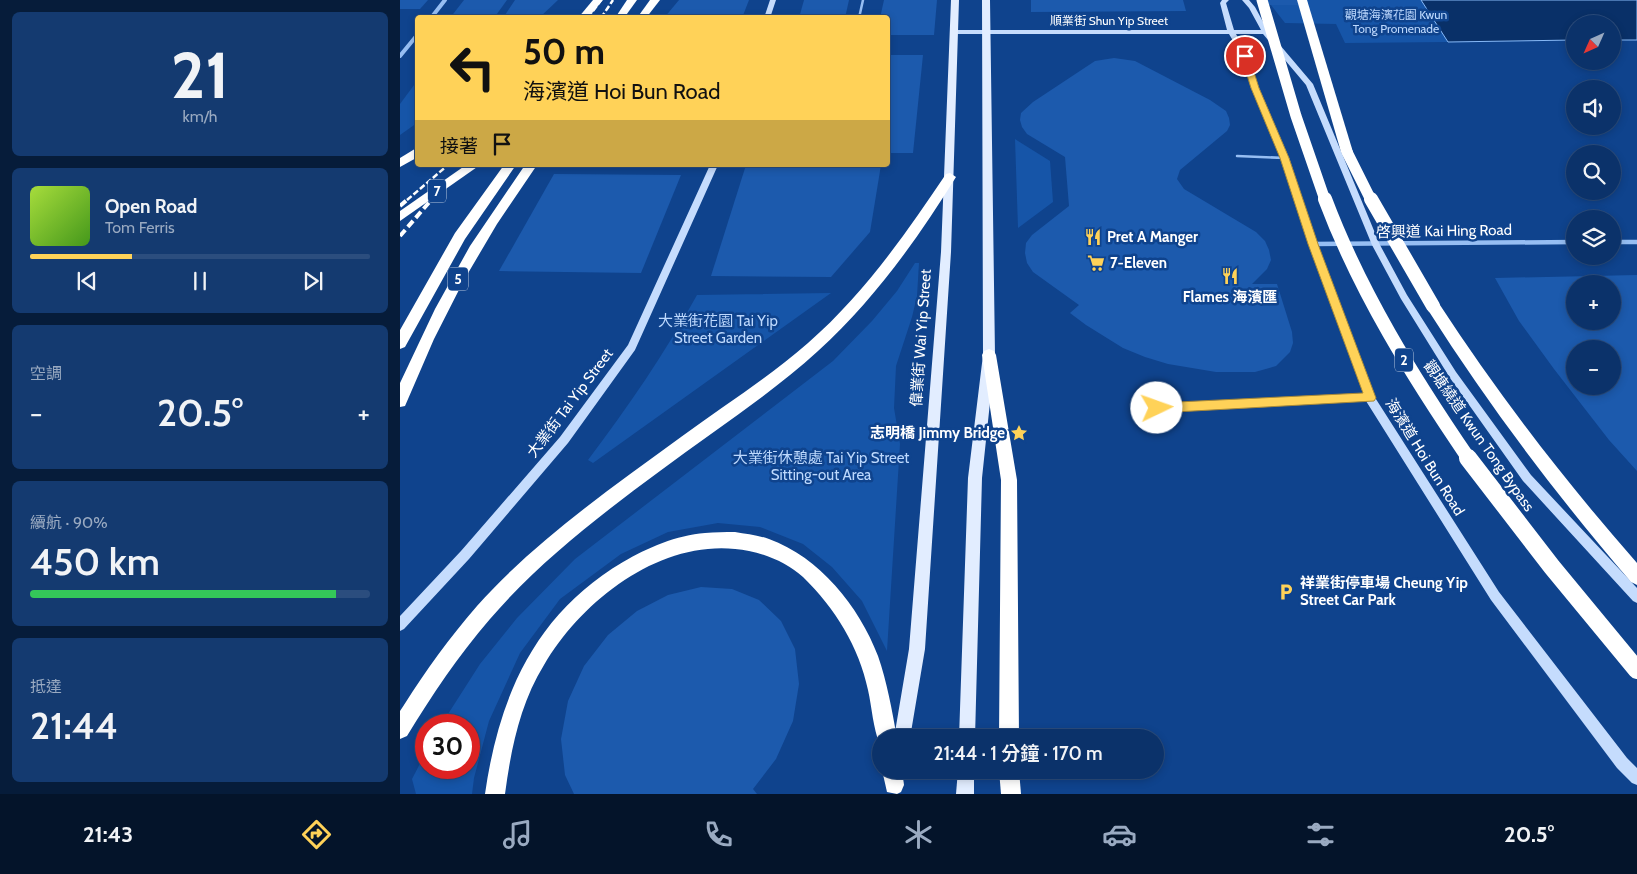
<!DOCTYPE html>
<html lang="zh-TW">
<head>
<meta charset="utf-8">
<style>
	body { margin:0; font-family:Cabin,"Noto Sans TC",sans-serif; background:#143a70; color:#f1f3f6; height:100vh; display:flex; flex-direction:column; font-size:19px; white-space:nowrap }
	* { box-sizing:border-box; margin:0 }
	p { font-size:16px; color:#9aaac1 }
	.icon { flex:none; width:28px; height:28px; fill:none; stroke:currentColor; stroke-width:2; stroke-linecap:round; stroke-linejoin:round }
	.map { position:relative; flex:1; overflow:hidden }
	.drawer { display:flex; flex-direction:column; gap:12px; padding:12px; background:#061c3a; width:400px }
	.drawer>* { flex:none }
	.guide { position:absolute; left:15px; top:15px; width:475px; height:152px; border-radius:5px; box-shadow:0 2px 8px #0003,0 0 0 1px #2b4d7e; background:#ffd258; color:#111; overflow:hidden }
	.needle { width:32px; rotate:225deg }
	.fabs { position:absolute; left:1166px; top:15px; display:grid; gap:10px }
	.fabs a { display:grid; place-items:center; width:55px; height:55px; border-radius:50%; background:#0b326a; box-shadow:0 2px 8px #0003,0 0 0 1px #2b4d7e; font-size:25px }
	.speed { position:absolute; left:15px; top:714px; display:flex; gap:10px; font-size:25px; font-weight:700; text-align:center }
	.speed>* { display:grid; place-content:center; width:65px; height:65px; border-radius:50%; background:#0b326a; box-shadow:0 2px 8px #0003,0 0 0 1px #2b4d7e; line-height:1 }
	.speed .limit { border:8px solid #d22; background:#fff; color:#111 }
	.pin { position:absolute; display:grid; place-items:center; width:42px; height:42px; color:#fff; margin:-21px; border:2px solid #fff; border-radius:50%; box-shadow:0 1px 5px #0007 }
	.me { position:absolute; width:55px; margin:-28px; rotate:87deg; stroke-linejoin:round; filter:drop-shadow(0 0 4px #0008) }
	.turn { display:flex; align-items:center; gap:18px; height:105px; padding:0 25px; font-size:22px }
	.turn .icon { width:65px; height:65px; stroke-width:2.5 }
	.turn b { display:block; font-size:35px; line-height:42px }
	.then { display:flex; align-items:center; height:48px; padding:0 25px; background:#0003; gap:10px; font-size:19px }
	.big { font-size:38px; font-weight:600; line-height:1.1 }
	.drawer .widget { flex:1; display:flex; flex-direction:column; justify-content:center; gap:8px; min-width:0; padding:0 18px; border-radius:8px; background:#143a70 }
	.drawer .dial { align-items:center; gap:0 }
	.dial b { font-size:65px; line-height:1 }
	.song { display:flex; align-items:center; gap:15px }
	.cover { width:60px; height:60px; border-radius:8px; background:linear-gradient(135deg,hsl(80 70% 55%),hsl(100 70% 35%)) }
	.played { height:5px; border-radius:2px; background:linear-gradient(90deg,#ffd258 30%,#2b4d7e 30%) }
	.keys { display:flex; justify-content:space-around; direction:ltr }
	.heat { display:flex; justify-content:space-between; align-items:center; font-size:28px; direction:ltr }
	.charge { height:8px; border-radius:4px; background:linear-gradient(90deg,#34c759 90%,#2b4d7e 0) }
	.trip { position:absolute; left:472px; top:729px; width:292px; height:50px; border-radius:25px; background:#0b326a; box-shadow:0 2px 8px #0003,0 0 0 1px #2b4d7e; font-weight:600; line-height:50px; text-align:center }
	.menu { display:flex; height:80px; justify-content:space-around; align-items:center; background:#04142a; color:#9aaac1 }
	.menu .icon { width:35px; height:35px }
	.menu .on { color:#ffd258 }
	.menu b { font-size:22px; color:#f1f3f6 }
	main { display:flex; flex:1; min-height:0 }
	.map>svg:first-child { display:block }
	.green { fill:#1655a8 }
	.water { fill:#093068; stroke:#87b9f7 }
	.building { fill:#1c5aad; fill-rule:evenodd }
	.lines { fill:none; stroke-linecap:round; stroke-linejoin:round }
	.lane { stroke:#96bef3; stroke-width:2.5 }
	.street-far1 { stroke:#96bef3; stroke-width:4 }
	.street { stroke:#96bef3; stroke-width:4.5 }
	.secondary { fill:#c5dcfd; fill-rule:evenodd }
	.primary { fill:#e2edff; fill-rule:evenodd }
	.highway { fill:#fff; fill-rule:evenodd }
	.rail-far1 { stroke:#fff; stroke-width:2.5; stroke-dasharray:6 2.5; stroke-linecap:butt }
	.rail { stroke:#fff; stroke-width:4; stroke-dasharray:8 4; stroke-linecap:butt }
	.highway-bridge-far2 { stroke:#fff; stroke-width:11 }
	.highway-bridge-far1 { stroke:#fff; stroke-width:14 }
	.highway-bridge { stroke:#fff; stroke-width:18 }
	.route { fill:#ffd258; stroke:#a68839 }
	.labels { text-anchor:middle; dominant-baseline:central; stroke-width:5; stroke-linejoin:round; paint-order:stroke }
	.far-park-label { font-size:12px; fill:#bdd9fe; stroke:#0f438d }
	.far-street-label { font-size:12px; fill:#fff; stroke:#0f438d }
	.shield { fill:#0f438d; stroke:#b7c7dd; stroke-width:1 }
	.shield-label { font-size:14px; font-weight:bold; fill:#fff }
	.street-label { font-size:15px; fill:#fff; stroke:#0f438d }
	.poi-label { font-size:15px; font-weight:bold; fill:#fff; stroke:#0f438d; text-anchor:start }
	.park-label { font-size:15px; fill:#bdd9fe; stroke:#0f438d }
</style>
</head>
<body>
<main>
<section class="drawer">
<div class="widget dial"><b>21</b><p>km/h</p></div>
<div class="widget">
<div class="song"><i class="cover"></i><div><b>Open Road</b><p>Tom Ferris</p></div></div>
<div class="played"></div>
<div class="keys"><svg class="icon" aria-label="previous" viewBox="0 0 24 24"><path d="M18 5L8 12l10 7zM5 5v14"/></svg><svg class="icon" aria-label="pause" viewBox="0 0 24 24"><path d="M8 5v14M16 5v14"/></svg><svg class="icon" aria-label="next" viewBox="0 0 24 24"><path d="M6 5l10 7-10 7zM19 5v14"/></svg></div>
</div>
<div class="widget"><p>空調</p>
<div class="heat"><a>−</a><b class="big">20.5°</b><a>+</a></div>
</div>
<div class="widget"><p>續航 · 90%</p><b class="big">450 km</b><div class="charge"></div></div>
<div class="widget"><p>抵達</p><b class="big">21:44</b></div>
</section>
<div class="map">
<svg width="1237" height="794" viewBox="0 0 1237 794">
	<rect width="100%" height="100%" fill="#0f438d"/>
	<!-- green -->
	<g class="green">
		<polygon points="867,0 1021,0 1048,42 945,43 936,24 885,23"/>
		<polygon points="17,81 17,123 0,135 0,104"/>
		<polygon points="615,139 650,161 653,202 618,228"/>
		<polygon points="515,263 519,263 517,296 512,317 496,366 494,408 500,444 487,651 462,601 432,567 403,544 360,527 318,523 268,532 221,554 160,599 120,653 89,721 74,778 72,794 16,794 12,779 26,752 26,768 69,768 69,725 41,725 80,664 117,618 175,559 433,361 472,321 497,291"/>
		<path d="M431,293L193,463L188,460C228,407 265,353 297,295Z"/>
	</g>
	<!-- water -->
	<polygon class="water" points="1021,0 1237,0 1237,40 1213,40 1212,24 1175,24 1175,40 1048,42"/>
	<!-- building -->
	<g class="building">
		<polygon points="0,0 28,0 20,9 0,9"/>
		<polygon points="64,0 107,0 94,18 50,18"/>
		<polygon points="115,0 158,0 139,18 103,18"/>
		<polygon points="279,0 349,0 342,18 264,18"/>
		<polygon points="404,0 449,0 445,18 399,18"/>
		<polygon points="484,0 537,0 534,35 488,35 488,18 480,18"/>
		<polygon points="631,0 783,0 786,11 631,12"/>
		<polygon points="867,0 901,0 903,5 869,5"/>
		<polygon points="1023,26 1026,29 968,30 966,27"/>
		<polygon points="488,55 523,55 513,153 488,153"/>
		<polygon points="714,58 735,61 810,100 826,111 829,118 830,125 827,131 780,170 777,179 784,189 856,232 865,241 869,250 871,260 867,269 852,284 877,284 892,332 893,343 890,352 876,366 855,372 816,372 768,364 745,357 723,348 686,325 670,313 679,305 633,272 627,263 625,253 626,243 632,235 669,206 665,157 627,134 622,127 620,120 621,113 633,102 695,61"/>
		<polygon points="346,165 481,165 470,232 431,277 311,276"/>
		<polygon points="154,174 281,175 241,273 99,271"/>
		<path d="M1237,275V471L1209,440L1154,369L1119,321L1095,278ZM1175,284H1212V321H1175ZM1175,349H1212V386H1175Z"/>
		<polygon points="301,587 332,589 359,600 381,621 395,649 399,684 393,721 376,759 353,789 357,794 174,794 165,775 161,739 168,701 184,666 208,635 237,611 268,595"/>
	</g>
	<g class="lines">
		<!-- lane -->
		<g class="lane">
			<polyline points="459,18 463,0"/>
			<polyline points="837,156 885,158"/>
		</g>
		<!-- street-far1 -->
		<g class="street-far1">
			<polyline points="31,18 45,0"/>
			<polyline points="0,56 18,34"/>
		</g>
		<!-- street -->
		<g class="street">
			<polyline points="1212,242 1237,242"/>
			<polyline points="913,244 1175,242"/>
			<polyline points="757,408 970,398"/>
		</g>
		<!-- secondary -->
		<g class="secondary">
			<polygon points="370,0 376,0 370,18 364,18"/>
			<polygon points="822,0 829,0 826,3 834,30 861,30 849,8 842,0 849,0 855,7 868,31 913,84 980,245 1007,295 1056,372 1131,475 1237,588 1237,603 1233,601 1123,481 1050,378 1001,299 972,245 906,85 863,34 836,34 848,56 859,88 889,158 917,244 974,396 1099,592 1227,758 1237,768 1237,785 1232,783 1217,768 1091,600 966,401 909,244 881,158 851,88 842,56 829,34 554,34 551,32 554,30 827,30 820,3"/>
			<polygon points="310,165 318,165 235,350 168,443 69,559 4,629 0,631 0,616 61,551 160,437 228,345"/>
		</g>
		<!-- primary -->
		<g class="primary">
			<polygon points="551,0 559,0 551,252 525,649 510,738 494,738 509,649 541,252"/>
			<polygon points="582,0 590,0 595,355 582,478 575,738 559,738 568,478 583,355"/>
			<polygon points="558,770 574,770 574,794 556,794"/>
		</g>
		<!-- highway -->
		<g class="highway">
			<polygon points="193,0 203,0 188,18 178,18"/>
			<polygon points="227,0 237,0 224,18 215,18"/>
			<polygon points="250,0 260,0 246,18 237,18"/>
			<polygon points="897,0 907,0 953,152 951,155 943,155 941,152"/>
			<polygon points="18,147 18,157 0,167 0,158"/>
			<polygon points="66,165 80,165 0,221 0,211"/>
			<polygon points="104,165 116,165 65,239 5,347 0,349 0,330 55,233"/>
			<polygon points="125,165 137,165 97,224 64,280 34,339 5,406 0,407 0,383 35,309 70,246"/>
			<path d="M550,173L556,177C517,240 473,301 418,351C370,395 313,431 260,471C199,516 139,562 90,619C58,656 32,695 7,736L0,739V711L4,705C26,670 50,637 77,606C136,540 210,489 281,437C323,406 368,378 408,343C463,295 505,235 546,174Z"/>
			<path d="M1033,301L1038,302C1098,394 1164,480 1237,563V585L1231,582C1157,496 1089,406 1028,310L1026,306L1028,302Z"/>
			<polygon points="589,349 594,351 596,355 617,480 619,738 599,738 601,480 582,355 584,351"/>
			<path d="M335,532C346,534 358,535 369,539C419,557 459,606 478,656C487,682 492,710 497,738H481L480,745C473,728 472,708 468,690C459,647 435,608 403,577C388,564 369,555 349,551C267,534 184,597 144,665C120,704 111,749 105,794H85C99,696 135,614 223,562C247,548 277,535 305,533C315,532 325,532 335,532Z"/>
			<polygon points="482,770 502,770 504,785 501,792 497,794 487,792"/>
			<polygon points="599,770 619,770 621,794 601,794"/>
		</g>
		<!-- rail-far1 -->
		<g class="rail-far1">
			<polyline points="188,18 201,0"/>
			<polyline points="201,18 213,0"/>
			<polyline points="7,200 48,165"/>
			<polyline points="31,200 68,165"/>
		</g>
		<!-- rail -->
		<g class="rail">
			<polyline points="0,206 8,199"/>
			<polyline points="0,236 32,199"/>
		</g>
		<!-- highway-bridge-far2 -->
		<g class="highway-bridge-far2">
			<polyline points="862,0 896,116 925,200"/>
			<polyline points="947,152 971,200"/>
		</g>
		<!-- highway-bridge-far1 -->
		<g class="highway-bridge-far1">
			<path d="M925,199C960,292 1013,377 1069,459"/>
			<polyline points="971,199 1033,306"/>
		</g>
		<!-- highway-bridge -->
		<polyline class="highway-bridge" points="1068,458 1152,567 1237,670"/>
	</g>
	<!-- route -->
	<polygon class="route" points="845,53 849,56 859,88 889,158 918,244 976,398 974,401 757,413 753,412 751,408 753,405 757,403 963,393 908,244 880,158 851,88 841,56"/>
	<!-- icons -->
	<defs>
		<g id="restaurant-bare" transform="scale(1.35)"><path d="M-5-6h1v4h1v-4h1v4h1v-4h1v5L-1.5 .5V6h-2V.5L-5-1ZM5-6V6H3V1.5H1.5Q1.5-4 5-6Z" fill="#ffd258" stroke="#0f438d" stroke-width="2.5" paint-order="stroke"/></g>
		<g id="supermarket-bare" transform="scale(1.35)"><path d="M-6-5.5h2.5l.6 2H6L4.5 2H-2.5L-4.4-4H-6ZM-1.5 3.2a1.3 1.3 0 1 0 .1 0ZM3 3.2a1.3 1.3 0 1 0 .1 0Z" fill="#ffd258" stroke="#0f438d" stroke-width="2.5" paint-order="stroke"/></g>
		<g id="sight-bare" transform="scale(1.35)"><path d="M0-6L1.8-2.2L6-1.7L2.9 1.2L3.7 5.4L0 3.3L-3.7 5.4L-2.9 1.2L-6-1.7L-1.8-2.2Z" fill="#ffd258" stroke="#0f438d" stroke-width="2.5" paint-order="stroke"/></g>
		<g id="parking-bare" transform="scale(1.35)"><path d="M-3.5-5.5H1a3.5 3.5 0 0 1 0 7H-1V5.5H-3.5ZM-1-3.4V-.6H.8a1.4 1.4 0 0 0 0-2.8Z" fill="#ffd258" stroke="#0f438d" stroke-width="2.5" paint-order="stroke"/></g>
	</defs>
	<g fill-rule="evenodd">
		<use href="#restaurant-bare" x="693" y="237"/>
		<use href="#supermarket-bare" x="696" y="263"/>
		<use href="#restaurant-bare" x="830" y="276"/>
		<use href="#sight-bare" x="619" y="433"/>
		<use href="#parking-bare" x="886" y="592"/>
	</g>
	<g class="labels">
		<!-- far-park labels -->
		<g class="far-park-label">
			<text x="996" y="14">觀塘海濱花園 Kwun<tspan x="996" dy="14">Tong Promenade</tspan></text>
		</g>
		<!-- far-street labels -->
		<g class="far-street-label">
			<text x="709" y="20">順業街 Shun Yip Street</text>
		</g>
		<!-- shield labels -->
		<g class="shield">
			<rect x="28" y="179.5" width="18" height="23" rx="4"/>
			<rect x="48" y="267.5" width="20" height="23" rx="4"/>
			<rect x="995" y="348.5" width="18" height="23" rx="4"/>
		</g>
		<g class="shield-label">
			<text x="37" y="191">7</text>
			<text x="58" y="279">5</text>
			<text x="1004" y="360">2</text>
		</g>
		<!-- street labels -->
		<g class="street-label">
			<text transform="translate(1044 231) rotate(-1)">啓興道 Kai Hing Road</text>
			<text transform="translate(521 338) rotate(-86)">偉業街 Wai Yip Street</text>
			<text transform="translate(170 403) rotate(-53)">大業街 Tai Yip Street</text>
			<text transform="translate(1079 436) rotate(55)">觀塘繞道 Kwun Tong Bypass</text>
			<text transform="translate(1025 457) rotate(58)">海濱道 Hoi Bun Road</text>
		</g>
		<!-- poi labels -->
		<g class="poi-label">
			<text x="707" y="237">Pret A Manger</text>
			<text x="710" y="263">7-Eleven</text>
			<text x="830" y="297" text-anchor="middle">Flames 海濱匯</text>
			<text x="605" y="433" text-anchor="end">志明橋 Jimmy Bridge</text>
			<text x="900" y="583">祥業街停車場 Cheung Yip<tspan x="900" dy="17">Street Car Park</tspan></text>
		</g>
		<!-- park labels -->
		<g class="park-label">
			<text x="318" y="321">大業街花園 Tai Yip<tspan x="318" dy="17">Street Garden</tspan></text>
			<text x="421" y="458">大業街休憩處 Tai Yip Street<tspan x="421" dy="17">Sitting-out Area</tspan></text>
		</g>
	</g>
</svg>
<div class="fabs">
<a><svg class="needle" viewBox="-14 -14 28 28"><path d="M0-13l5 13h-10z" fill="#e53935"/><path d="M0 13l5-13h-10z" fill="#9aaac1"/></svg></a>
<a><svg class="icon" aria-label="sound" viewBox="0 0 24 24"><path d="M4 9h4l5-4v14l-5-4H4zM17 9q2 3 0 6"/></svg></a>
<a><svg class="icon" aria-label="search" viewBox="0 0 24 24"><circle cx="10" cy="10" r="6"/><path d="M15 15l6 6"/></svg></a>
<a><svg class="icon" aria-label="layers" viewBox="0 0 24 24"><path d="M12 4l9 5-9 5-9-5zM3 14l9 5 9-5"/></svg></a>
<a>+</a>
<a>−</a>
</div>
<div class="speed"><div class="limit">30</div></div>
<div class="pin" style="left:845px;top:56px;background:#d93025"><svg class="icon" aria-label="arrive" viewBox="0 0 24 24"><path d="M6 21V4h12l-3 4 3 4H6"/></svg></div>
<svg class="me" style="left:757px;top:408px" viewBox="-20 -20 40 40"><circle r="19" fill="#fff"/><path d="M0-13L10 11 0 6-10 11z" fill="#ffd258"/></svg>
<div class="trip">21:44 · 1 分鐘 · 170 m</div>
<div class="guide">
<div class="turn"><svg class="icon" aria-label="left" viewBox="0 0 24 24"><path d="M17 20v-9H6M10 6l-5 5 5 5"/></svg><div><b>50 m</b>海濱道 Hoi Bun Road</div></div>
<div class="then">接著<svg class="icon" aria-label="arrive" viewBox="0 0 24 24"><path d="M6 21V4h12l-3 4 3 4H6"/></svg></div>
</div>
</div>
</main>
<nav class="menu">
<b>21:43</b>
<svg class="icon on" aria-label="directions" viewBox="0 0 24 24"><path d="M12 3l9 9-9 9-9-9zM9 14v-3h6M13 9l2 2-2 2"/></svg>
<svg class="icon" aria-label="music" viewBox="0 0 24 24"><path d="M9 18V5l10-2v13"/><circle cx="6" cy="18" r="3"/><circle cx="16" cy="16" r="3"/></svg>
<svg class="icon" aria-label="phone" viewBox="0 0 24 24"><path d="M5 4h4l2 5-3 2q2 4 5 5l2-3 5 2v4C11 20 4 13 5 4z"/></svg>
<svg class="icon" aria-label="climate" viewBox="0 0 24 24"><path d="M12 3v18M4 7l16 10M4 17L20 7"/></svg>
<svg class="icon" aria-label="car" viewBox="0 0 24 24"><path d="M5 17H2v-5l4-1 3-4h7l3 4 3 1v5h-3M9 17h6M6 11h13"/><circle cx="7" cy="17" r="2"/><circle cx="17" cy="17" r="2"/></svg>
<svg class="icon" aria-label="filters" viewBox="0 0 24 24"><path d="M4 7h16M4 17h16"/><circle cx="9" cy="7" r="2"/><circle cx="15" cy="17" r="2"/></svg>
<b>20.5°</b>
</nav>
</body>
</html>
